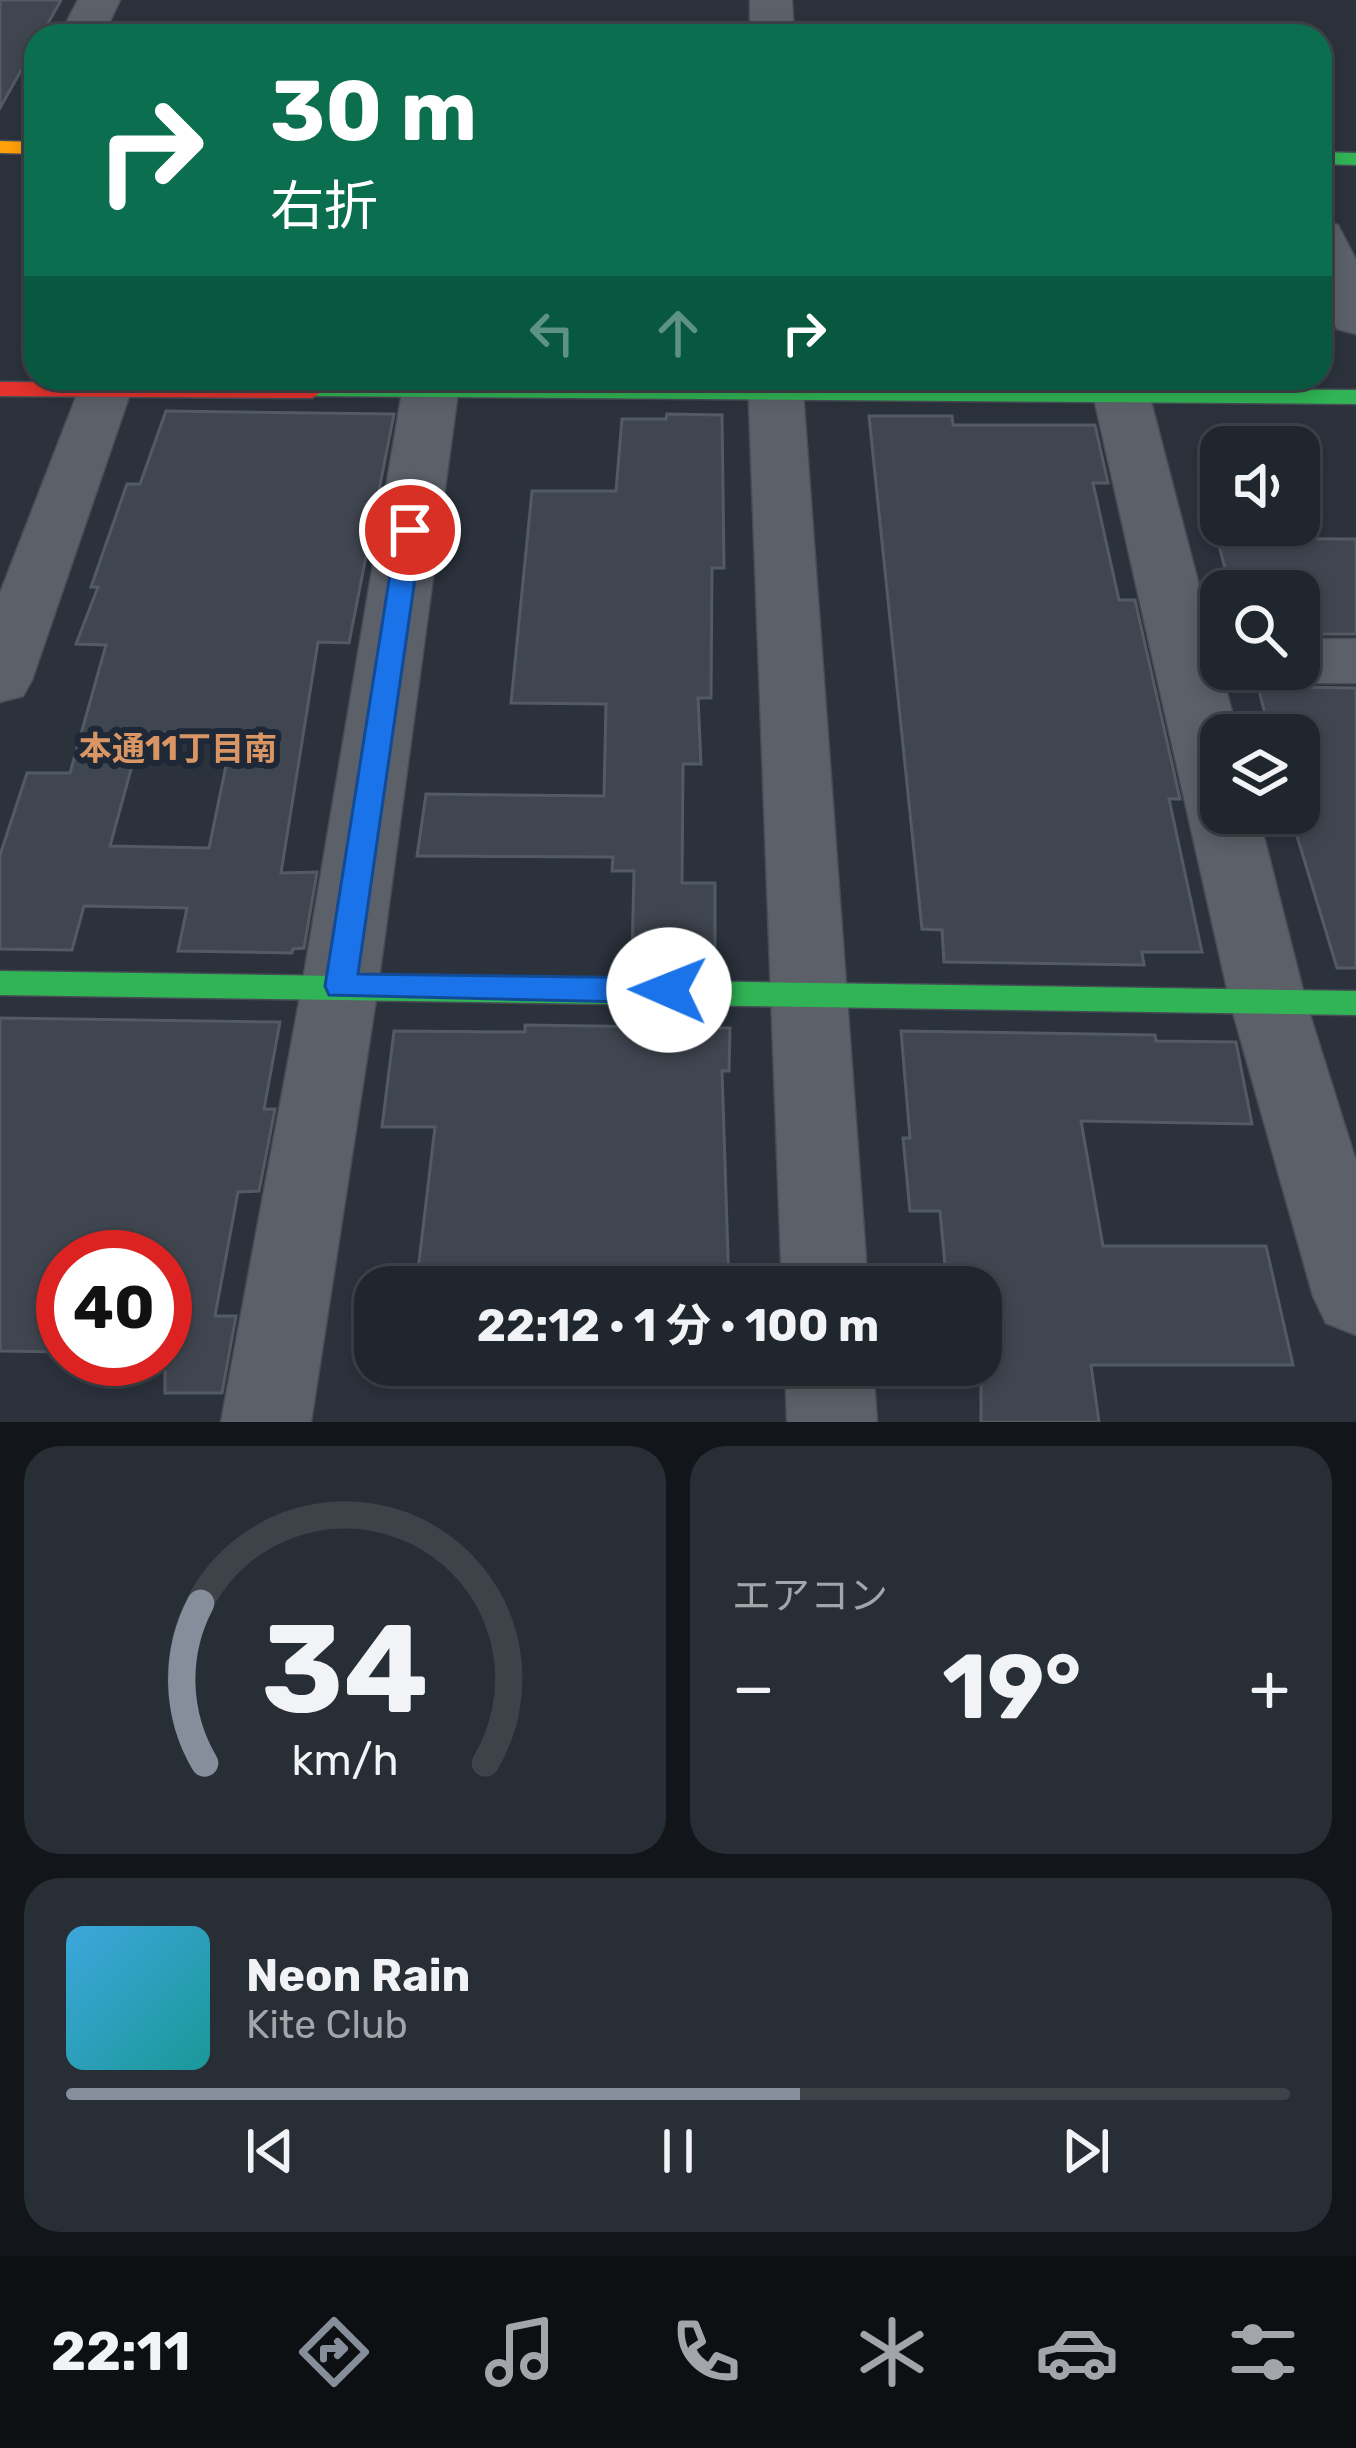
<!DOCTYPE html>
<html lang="ja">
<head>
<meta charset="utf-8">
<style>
	body { margin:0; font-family:Rubik,"Noto Sans JP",sans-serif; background:#282e35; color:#f1f3f6; height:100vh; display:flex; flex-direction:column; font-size:45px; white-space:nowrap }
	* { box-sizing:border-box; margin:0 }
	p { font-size:39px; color:#a2a5aa }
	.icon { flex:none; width:66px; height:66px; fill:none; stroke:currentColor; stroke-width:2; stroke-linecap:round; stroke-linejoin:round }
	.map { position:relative; height:1422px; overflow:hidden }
	.drawer { display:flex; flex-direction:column; gap:24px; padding:24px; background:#121519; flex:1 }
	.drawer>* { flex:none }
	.banner { position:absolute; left:24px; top:24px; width:1308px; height:366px; border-radius:36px; box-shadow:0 6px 18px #0003,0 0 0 3px #3d4349; background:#0b6e4f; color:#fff; overflow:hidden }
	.controls { position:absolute; left:1200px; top:426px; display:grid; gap:24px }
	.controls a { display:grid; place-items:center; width:120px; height:120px; border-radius:24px; background:#20262d; box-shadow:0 6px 18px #0003,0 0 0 3px #3d4349; font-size:60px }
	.speed { position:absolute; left:36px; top:1230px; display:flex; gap:24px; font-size:60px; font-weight:700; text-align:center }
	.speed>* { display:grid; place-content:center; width:156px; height:156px; border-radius:50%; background:#20262d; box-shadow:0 6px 18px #0003,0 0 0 3px #3d4349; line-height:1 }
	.speed .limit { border:18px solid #d22; background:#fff; color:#111 }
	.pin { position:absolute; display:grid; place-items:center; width:102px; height:102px; color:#fff; margin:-51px; border:6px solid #fff; border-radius:50%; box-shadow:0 3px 12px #0007 }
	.me { position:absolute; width:132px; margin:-66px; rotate:271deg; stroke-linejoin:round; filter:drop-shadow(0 0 9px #0008) }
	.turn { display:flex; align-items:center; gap:42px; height:252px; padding:0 48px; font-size:54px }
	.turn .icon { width:156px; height:156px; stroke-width:2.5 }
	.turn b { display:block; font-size:84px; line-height:102px }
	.lanes { display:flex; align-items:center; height:114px; padding:0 48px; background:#0003; justify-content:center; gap:60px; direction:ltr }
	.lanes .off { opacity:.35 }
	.big { font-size:90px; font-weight:700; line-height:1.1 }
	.drawer .tile { flex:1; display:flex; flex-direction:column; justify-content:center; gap:18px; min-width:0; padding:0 42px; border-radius:36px; background:#282e35 }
	.drawer .dial { align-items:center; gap:0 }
	.dial svg { height:312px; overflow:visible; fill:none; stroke:#3d4349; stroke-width:7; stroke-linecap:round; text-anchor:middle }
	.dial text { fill:#f1f3f6; stroke:none }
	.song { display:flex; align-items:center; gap:36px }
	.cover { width:144px; height:144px; border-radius:18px; background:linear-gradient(135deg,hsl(200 70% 55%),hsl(180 70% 35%)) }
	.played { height:12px; border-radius:6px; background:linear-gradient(90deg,#858e9a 60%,#3d4349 60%) }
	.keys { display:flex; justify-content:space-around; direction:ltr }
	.heat { display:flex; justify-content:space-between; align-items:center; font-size:66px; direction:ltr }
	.drawer .tiles { flex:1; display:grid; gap:24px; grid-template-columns:1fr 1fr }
	.tile:last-child { grid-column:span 2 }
	.trip { position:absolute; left:354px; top:1266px; width:648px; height:120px; border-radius:36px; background:#20262d; box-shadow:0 6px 18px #0003,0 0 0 3px #3d4349; font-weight:700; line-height:120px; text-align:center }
	.tabs { display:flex; height:192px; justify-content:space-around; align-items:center; background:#0d0f12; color:#a2a5aa }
	.tabs .icon { width:84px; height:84px }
	.tabs .selected { color:#858e9a }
	.tabs b { font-size:54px; color:#f1f3f6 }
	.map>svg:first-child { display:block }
	.building { fill:#404650; stroke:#535a63; stroke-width:3; fill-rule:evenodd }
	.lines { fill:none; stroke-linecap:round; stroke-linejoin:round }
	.street-casing { stroke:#464d55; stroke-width:3 }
	.fast-casing { stroke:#464d55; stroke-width:3 }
	.slow-casing { stroke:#464d55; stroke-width:3 }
	.jam-casing { stroke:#464d55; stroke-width:3 }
	.street { fill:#5c6068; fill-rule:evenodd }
	.fast { fill:#30b455; fill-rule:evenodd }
	.slow { fill:#ff9f0a; fill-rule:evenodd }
	.jam { fill:#e5322d; fill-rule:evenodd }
	.route { fill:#1a73e8; stroke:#114b97; stroke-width:3 }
	.labels { text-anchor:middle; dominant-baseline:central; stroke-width:12; stroke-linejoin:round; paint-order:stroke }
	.neighbourhood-label { font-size:33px; font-weight:bold; fill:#d99563; stroke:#1e2837 }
</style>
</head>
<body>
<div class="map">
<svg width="1356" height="1422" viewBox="0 0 1356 1422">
	<rect width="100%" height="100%" fill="#2b323c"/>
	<!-- building -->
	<g class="building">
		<polygon points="0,0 61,0 41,36 36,36 36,44 0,108"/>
		<path d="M166,411L394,414L349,643L318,642L281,873L317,872L304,948L293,949L292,953L178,951L187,908L84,906L72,950L0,949V855L27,773H70L106,645L76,644L98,587H91L127,484H140ZM233,732L209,848L110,846L141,733Z"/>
		<polygon points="667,414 722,415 724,568 712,568 711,698 698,698 701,764 683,764 682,883 715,883 715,959 632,958 634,871 612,871 613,857 417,856 426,794 604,796 606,704 511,703 532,491 616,491 622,419 666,419"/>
		<polygon points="869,416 952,416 953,425 1095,425 1108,483 1093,483 1119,600 1135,600 1180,799 1169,799 1202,952 1142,952 1144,965 944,962 942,930 922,929"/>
		<polygon points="1217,538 1356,539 1356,634 1299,634 1299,591 1231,591"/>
		<polygon points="1254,669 1268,669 1275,680 1298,687 1356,688 1356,968 1337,968 1290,813 1299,813 1299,735 1270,735"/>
		<polygon points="0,1018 280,1022 264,1109 275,1109 259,1191 238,1192 215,1316 236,1316 222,1393 165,1393 165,1257 63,1257 63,1352 0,1351"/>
		<polygon points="525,1025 730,1028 729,1071 722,1071 729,1287 416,1287 435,1127 382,1127 394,1031 525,1032"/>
		<polygon points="901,1031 1155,1035 1156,1041 1236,1042 1252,1124 1081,1121 1103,1246 1266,1246 1293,1365 1091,1365 1099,1422 981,1422 981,1287 947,1287 940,1211 910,1211 903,1138 910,1138"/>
		<polygon points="407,1365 533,1365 532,1376 405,1376"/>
	</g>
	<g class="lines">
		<!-- street casing -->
		<g class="street-casing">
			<g id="street">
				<polygon points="78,0 120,0 103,36 59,36"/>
				<polygon points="750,0 792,0 794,36 750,36"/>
				<polygon points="1320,221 1338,225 1356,260 1356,334 1337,329 1320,295"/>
				<polygon points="440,378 450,380 458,392 378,986 311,1422 221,1422 302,986 402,392 410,380"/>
				<polygon points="748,378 802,378 868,1287 782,1287"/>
				<polygon points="1119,378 1141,382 1149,394 1238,735 1221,735 1221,813 1258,813 1306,1002 1356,1161 1356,1335 1326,1323 1313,1296 1230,1002 1093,394 1101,382"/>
				<polygon points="83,379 123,379 131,391 32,680 23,696 0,702 0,593"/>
				<polygon points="1299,639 1356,639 1356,683 1299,683 1276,676 1272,669 1299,669"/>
				<polygon points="785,1365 873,1365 877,1422 787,1422"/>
			</g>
		</g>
		<!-- fast casing -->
		<g class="fast-casing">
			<g id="fast">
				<polygon points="1320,152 1356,153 1356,165 1320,164"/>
				<polygon points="312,384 1356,390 1356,404 304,396 301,391"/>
				<polygon points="0,971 1356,991 1356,1015 0,995"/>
			</g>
		</g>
		<!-- slow casing -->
		<g class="slow-casing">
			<polygon id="slow" points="0,141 36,142 36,154 0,153"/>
		</g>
		<!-- jam casing -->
		<g class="jam-casing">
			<polygon id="jam" points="0,382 312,384 323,391 312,398 0,396"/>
		</g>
		<!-- street -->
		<use href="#street" class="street"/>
		<!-- fast -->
		<use href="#fast" class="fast"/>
		<!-- slow -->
		<use href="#slow" class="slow"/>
		<!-- jam -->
		<use href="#jam" class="jam"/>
	</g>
	<!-- route -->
	<polygon class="route" points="410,522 422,530 358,974 669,978 680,982 685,990 680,999 669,1003 329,995 325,986 397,530"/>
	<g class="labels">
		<!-- neighbourhood labels -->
		<g class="neighbourhood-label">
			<text x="178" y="748">本通11丁目南</text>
		</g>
	</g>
</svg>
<div class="controls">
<a><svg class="icon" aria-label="sound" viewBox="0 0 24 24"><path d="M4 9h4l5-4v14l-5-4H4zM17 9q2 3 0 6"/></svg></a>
<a><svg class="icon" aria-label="search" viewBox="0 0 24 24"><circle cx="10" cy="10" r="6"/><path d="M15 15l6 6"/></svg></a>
<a><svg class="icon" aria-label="layers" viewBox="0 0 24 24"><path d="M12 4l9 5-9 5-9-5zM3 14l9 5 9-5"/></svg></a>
</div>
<div class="speed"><div class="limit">40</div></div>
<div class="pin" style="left:410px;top:530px;background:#d93025"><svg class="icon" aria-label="arrive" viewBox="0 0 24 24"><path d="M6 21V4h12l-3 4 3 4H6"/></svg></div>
<svg class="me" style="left:669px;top:990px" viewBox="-20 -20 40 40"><circle r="19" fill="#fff"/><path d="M0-13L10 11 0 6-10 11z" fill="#1a73e8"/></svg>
<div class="trip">22:12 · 1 分 · 100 m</div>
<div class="banner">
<div class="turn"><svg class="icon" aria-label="right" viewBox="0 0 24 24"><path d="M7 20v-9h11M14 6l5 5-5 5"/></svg><div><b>30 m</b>右折</div></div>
<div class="lanes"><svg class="icon off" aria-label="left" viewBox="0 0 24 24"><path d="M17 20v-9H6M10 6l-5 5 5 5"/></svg><svg class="icon off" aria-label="ahead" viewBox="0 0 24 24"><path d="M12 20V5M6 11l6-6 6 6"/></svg><svg class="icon" aria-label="right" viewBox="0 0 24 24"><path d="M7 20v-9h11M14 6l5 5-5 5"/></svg></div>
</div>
</div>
<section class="drawer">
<div class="tiles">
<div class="tile dial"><svg viewBox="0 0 100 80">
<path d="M14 69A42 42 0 1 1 86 69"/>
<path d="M14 69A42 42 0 0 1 13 28" stroke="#858e9a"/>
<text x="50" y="56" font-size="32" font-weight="700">34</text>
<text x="50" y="72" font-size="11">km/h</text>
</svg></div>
<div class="tile"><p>エアコン</p>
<div class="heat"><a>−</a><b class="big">19°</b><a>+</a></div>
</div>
<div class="tile">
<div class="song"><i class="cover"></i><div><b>Neon Rain</b><p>Kite Club</p></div></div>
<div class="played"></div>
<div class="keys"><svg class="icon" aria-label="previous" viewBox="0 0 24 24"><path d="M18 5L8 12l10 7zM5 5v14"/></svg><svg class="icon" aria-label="pause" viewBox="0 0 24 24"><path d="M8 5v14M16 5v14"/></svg><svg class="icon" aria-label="next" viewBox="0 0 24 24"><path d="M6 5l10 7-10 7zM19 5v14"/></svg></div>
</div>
</div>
</section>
<nav class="tabs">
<b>22:11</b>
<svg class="icon selected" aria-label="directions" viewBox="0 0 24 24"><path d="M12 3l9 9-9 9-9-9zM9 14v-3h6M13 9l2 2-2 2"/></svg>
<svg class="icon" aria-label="music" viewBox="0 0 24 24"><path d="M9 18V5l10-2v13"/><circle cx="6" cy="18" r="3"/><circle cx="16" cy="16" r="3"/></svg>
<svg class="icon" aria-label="phone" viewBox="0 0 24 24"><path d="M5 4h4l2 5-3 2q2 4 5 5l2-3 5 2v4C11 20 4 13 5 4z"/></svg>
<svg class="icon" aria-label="climate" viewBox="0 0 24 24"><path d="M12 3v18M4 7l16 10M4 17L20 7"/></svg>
<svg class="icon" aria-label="car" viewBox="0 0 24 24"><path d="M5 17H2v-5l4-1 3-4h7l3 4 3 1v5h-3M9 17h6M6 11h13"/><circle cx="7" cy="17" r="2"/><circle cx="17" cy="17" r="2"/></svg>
<svg class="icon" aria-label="filters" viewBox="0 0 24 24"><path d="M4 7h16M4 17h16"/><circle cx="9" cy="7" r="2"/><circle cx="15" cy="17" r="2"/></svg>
</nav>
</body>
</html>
